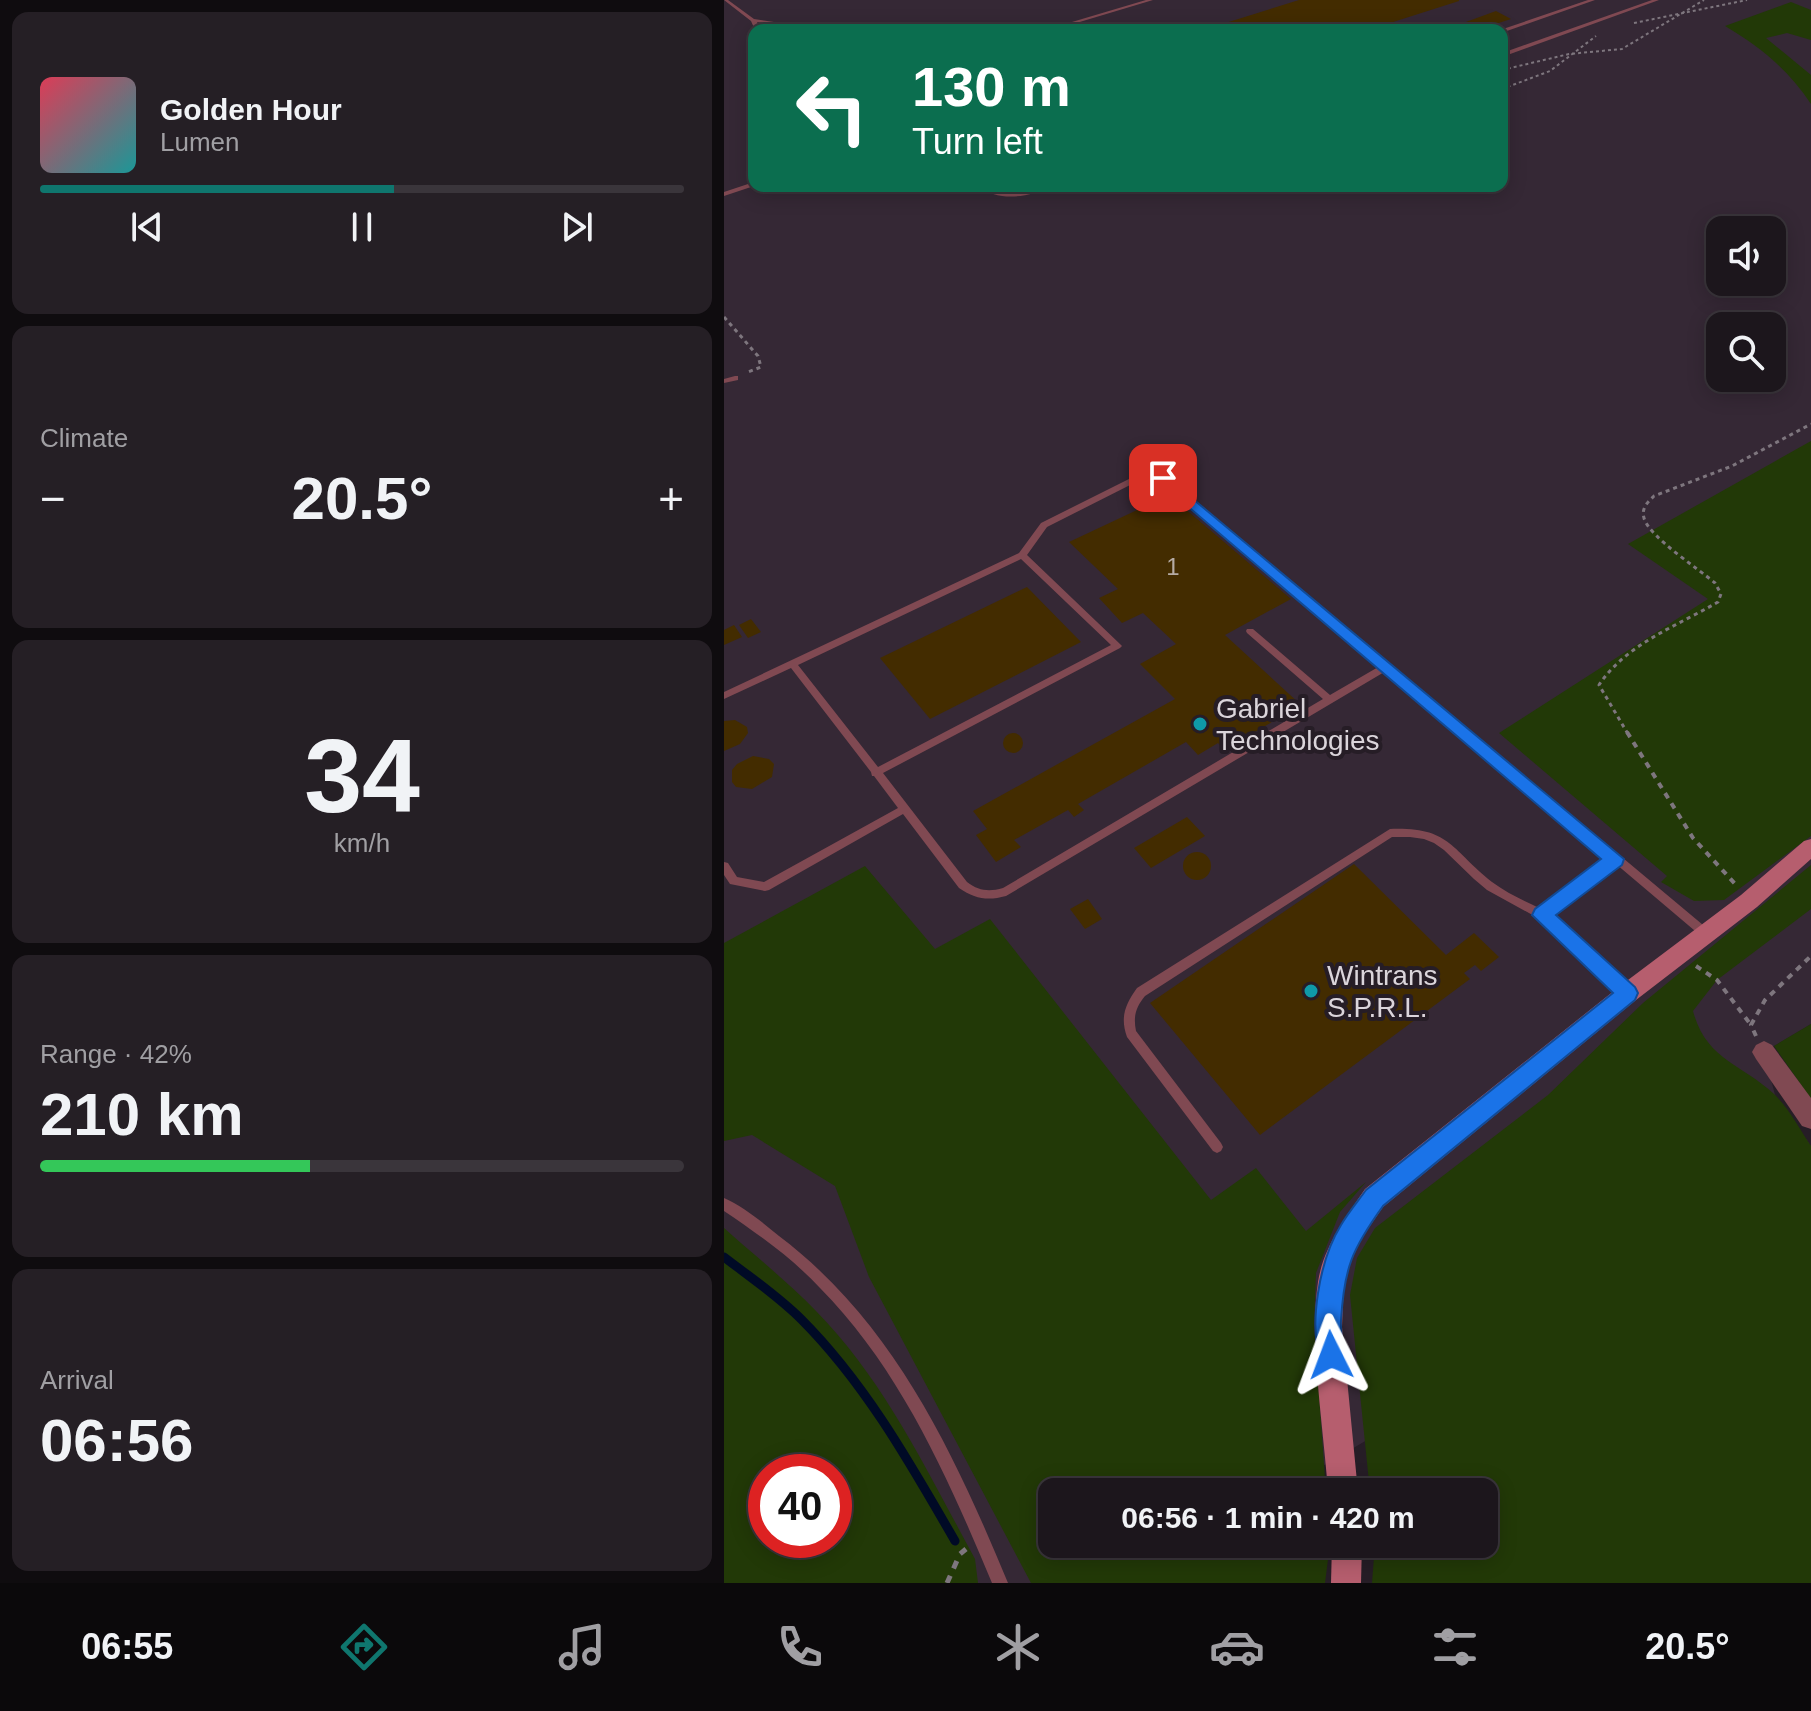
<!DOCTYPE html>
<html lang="en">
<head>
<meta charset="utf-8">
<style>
	body { margin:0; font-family:Arial,sans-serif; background:#251f25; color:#f1f3f6; height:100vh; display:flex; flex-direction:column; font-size:30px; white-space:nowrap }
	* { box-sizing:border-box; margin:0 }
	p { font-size:26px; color:#a09fa3 }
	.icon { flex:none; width:44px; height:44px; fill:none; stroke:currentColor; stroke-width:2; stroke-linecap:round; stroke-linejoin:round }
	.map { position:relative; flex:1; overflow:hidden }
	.drawer { display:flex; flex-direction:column; gap:12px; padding:12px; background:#0f0c0f; width:724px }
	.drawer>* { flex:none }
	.top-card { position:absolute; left:24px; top:24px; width:760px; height:168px; border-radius:16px; box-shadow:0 4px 20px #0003,0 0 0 2px #3a353b; background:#0b6e4f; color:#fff; overflow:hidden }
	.controls { position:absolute; left:982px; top:216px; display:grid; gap:16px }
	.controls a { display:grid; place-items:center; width:80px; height:80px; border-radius:16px; background:#1c161c; box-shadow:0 4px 20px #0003,0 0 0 2px #3a353b; font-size:40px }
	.speed { position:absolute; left:24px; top:1454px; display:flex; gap:16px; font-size:40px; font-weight:700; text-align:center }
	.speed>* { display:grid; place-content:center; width:104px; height:104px; border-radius:50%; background:#1c161c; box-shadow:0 4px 20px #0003,0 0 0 2px #3a353b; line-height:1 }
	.speed .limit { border:12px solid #d22; background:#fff; color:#111 }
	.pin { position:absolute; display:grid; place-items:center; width:68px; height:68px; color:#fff; margin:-34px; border-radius:16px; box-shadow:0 4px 12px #0006 }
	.me { position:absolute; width:88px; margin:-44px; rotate:357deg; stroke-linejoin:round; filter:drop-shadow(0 0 6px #0008) }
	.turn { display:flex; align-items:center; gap:28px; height:168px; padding:0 32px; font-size:36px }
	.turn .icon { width:104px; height:104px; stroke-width:2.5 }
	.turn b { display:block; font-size:56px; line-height:68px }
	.big { font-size:60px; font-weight:700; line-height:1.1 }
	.drawer .tile { flex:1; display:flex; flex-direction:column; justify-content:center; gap:12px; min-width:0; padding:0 28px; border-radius:16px; background:#251f25 }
	.drawer .dial { align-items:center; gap:0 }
	.dial b { font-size:104px; line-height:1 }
	.song { display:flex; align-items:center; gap:24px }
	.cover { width:96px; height:96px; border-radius:12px; background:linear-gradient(135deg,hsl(350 70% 55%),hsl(180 70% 35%)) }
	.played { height:8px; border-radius:4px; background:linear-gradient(90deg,#0f766e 55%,#3a353b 55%) }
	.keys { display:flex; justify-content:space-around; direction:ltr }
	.heat { display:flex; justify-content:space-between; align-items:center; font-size:44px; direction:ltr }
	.charge { height:12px; border-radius:6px; background:linear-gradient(90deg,#34c759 42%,#3a353b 0) }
	.trip { position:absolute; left:314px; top:1478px; width:460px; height:80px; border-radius:16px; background:#1c161c; box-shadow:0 4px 20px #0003,0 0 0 2px #3a353b; font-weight:700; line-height:80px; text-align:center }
	.tabs { display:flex; height:128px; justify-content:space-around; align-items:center; background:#0b090b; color:#a09fa3 }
	.tabs .icon { width:56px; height:56px }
	.tabs .active { color:#0f766e }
	.tabs b { font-size:36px; color:#f1f3f6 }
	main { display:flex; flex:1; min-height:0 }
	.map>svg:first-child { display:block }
	.built { fill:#352835; fill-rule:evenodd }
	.green { fill:#223907; fill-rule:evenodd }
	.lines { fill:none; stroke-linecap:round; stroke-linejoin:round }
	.stream { stroke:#000a26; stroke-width:9 }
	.building { fill:#432c00 }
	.path-far3 { stroke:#7e767e; stroke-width:2; stroke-dasharray:3 3; stroke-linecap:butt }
	.path-far2 { stroke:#7e767e; stroke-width:3; stroke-dasharray:4 4; stroke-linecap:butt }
	.path-far1 { stroke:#7e767e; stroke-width:4; stroke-dasharray:6 6; stroke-linecap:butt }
	.path { stroke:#7e767e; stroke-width:5; stroke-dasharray:8 8; stroke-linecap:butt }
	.lane { fill:#804952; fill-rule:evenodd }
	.street { fill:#804952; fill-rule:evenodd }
	.secondary { fill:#b65e6e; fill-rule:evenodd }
	.route { fill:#1a73e8; stroke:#114b97; stroke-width:2 }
	.culture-dot { fill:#0f9aa8; stroke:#261d26; stroke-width:3 }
	.labels { text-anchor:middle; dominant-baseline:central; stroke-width:8; stroke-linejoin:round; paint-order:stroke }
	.number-label { font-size:24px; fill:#b5aba4 }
	.poi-label { font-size:28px; fill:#dbd5db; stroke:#261d26; text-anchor:start }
</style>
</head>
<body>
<main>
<section class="drawer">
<div class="tile">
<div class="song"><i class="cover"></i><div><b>Golden Hour</b><p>Lumen</p></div></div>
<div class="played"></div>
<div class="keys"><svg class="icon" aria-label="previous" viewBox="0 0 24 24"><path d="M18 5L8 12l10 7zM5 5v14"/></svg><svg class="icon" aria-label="pause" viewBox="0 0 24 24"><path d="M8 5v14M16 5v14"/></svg><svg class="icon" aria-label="next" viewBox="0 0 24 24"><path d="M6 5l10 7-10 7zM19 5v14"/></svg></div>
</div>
<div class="tile"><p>Climate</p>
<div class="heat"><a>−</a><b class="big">20.5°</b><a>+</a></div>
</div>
<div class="tile dial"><b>34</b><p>km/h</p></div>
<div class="tile"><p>Range · 42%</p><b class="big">210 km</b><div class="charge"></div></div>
<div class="tile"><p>Arrival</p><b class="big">06:56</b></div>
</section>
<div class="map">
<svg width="1087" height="1583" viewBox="0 0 1087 1583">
	<rect width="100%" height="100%" fill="#261d26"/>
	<!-- built -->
	<path class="built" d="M0,0H1087V1024L1040,1052L1051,1095L1087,1146L944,1262L555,1492H328V1544L400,1583H0ZM30,30H778V186H30ZM996,230H1048V282H996ZM996,326H1048V378H996ZM42,1472H110V1540H42Z"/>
	<!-- green -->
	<g class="green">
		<path d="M1067,2L1087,10V40L1063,33L1042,38L1087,75V104C1064,70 1037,47 1001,26Z"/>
		<polygon points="1087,441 1087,836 1000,900 970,901 937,882 943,876 775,733 984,599 904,544"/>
		<path d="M1087,865V909L993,980L969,1011C982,1060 1018,1064 1050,1094C1065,1108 1076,1130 1087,1146V1583H648L651,1544H760V1492H646L626,1295L633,1258L651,1228L824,1095L919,1003Z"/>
		<polygon points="141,866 211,949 266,919 487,1200 532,1168 582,1231 642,1182 616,1212 592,1273 590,1326 602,1492 328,1492 328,1544 606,1544 601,1583 307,1583 145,1277 111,1186 28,1135 0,1141 0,943"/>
		<polygon points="1087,1024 1087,1099 1050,1046"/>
		<path d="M0,1228C30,1255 63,1281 92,1311C161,1381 204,1473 251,1559L254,1583H0ZM42,1472H110V1540H42Z"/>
	</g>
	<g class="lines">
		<!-- stream -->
		<path class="stream" d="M0,1257C26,1277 54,1296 77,1319C141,1383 186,1463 231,1541"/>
	</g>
	<!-- building -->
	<g class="building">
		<polygon points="575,0 735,0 735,1 644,30 479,30"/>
		<polygon points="772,11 787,19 753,30 720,30"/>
		<polygon points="445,495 567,599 501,635 577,705 500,750 494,743 474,755 462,742 354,804 360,810 350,817 344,810 290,840 297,847 272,862 252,835 263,829 249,811 451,699 416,664 452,644 419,613 398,623 375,598 394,589 345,542"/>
		<polygon points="303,587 357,642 206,719 156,658"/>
		<polygon points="27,619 37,632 24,638 15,625"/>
		<polygon points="10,625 18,637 0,645 0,630"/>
		<polygon points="11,720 23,727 24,733 16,744 0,751 0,721"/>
		<circle cx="289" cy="743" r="10"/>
		<polygon points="29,756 45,759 50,764 48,777 28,789 12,787 8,782 8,770 13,764"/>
		<polygon points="463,817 481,836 427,868 410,848"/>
		<circle cx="473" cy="866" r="14"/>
		<polygon points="630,864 722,955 750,933 775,957 757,971 751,965 740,973 746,979 536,1135 426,1003"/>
		<polygon points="364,899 378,919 361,929 346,909"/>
	</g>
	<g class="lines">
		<!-- path-far3 -->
		<g class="path-far3">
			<polyline points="910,23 1023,0"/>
			<polyline points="778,70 845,54 898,49 980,0"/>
			<polyline points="778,89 826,71 872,36"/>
		</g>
		<!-- path-far2 -->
		<g class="path-far2">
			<polyline points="0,317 34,356 37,367 24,372"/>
			<path d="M904,734L875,685C902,644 953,626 994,602L997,594L991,583C975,569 925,537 920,518C917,508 924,502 930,496L1008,466L1087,424"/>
		</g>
		<!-- path-far1 -->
		<g class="path-far1">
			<polyline points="903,732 969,838 1013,886"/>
			<polyline points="972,966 993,980 1027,1025"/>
			<polyline points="1032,1036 1027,1025 1041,1000 1087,956"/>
		</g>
		<!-- path -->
		<polyline class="path" points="223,1583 236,1554 242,1549"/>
		<!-- lane -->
		<g class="lane">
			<polygon points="0,0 4,0 30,19 50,22 61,30 55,30 47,24 33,22 37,30 31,30 27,21"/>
			<polygon points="422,0 429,0 329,30 321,30"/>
			<polygon points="864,0 871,0 780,32 778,33 778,30 776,30"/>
			<polygon points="928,0 935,0 778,57 778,53"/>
			<polygon points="30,182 30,186 0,196 0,192"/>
			<path d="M253,186C265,186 274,193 286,193C300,193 313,186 327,186C304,198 275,202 253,186Z"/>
			<polygon points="11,376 14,376 14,380 0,383 0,379"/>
			<path d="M428,473L442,476L985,930L986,933L985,936L981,938L977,936L892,864L826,915L908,989L910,993L908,997L904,998L900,997L814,918L763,890L750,879L720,850L710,843L700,839L686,837H668L421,996C412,1007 409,1016 412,1031L497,1143L499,1147L497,1151L493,1153L489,1151L403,1037C396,1017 401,1005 413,988L666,829C727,827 726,849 768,882C783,893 800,901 817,909L885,858L662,671L282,896C264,901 251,899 235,888L179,814L45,890L41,891L6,884L0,875V862L4,863L13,877L40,882L174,808L150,776H148L147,772L67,668L0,699V692L295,553L317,523L411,476ZM428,477L436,480L656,666L606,695L529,629H523L522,631L523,633L599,699L279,888C265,892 255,891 243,882L159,773L396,648L398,646L396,644L303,555L323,527L416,480ZM297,559L387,645L154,767L74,665Z"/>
			<path d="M0,1198C20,1207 38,1222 55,1236C170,1323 230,1453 284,1583H268C224,1478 177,1370 96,1288C68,1258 34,1234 0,1211Z"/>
		</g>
		<!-- street -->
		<polygon class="street" points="1040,1041 1048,1045 1087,1098 1087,1129 1078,1126 1032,1059 1028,1052 1032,1045"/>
		<!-- secondary -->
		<g class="secondary">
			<path d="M1087,839V859L1033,907L912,1000L659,1207L634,1243L620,1280L618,1327L634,1492H604C600,1430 585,1342 594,1282C599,1248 622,1217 641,1189L896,986L1017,895L1080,841Z"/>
			<polygon points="608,1544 638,1544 637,1583 607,1583"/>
		</g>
	</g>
	<!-- route -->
	<path class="route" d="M439,474L900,859L898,865L832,915L911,987L914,993L911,1000L659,1206C628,1249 620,1268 617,1321C616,1335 622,1350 616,1364L607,1367L598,1364C583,1326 596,1259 617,1225C624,1213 634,1201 642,1190L889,993L808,915L811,909L877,859L434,481V475Z"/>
	<!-- markers -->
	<g class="culture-dot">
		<circle cx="476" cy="724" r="8"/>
		<circle cx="587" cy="991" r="8"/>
	</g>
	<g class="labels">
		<!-- number labels -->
		<g class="number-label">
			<text x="449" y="566">1</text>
		</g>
		<!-- poi labels -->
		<g class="poi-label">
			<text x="492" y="708">Gabriel<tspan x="492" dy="32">Technologies</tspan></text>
			<text x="603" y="975">Wintrans<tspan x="603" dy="32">S.P.R.L.</tspan></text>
		</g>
	</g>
</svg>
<div class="controls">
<a><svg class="icon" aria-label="sound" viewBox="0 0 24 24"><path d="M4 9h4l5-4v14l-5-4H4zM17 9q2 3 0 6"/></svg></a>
<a><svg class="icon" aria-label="search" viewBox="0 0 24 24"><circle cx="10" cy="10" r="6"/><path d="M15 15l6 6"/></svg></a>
</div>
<div class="speed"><div class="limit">40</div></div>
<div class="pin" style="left:439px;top:478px;background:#d93025"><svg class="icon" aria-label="arrive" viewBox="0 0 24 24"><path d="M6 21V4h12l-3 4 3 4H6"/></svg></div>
<svg class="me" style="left:607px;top:1355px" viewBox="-20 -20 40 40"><path d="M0-17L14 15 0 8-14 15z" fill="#1a73e8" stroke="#fff" stroke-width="4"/></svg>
<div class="trip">06:56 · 1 min · 420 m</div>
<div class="top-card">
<div class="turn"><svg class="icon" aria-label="left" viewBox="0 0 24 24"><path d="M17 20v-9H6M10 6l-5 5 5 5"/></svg><div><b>130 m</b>Turn left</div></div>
</div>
</div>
</main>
<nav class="tabs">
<b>06:55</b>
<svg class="icon active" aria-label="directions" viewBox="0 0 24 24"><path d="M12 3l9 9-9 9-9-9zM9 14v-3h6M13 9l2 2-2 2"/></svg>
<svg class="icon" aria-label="music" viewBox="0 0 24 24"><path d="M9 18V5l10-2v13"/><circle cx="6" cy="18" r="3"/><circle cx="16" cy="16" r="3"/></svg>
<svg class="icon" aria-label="phone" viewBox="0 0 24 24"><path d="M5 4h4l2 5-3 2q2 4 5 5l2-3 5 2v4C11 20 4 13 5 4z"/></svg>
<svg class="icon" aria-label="climate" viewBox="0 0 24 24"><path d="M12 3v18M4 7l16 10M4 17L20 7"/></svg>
<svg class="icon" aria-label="car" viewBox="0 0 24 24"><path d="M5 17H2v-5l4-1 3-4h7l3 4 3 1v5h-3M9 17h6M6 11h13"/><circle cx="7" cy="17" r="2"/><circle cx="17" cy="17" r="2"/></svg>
<svg class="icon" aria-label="filters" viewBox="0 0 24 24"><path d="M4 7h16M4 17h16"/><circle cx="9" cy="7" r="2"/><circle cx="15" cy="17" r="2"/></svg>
<b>20.5°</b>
</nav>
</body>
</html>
